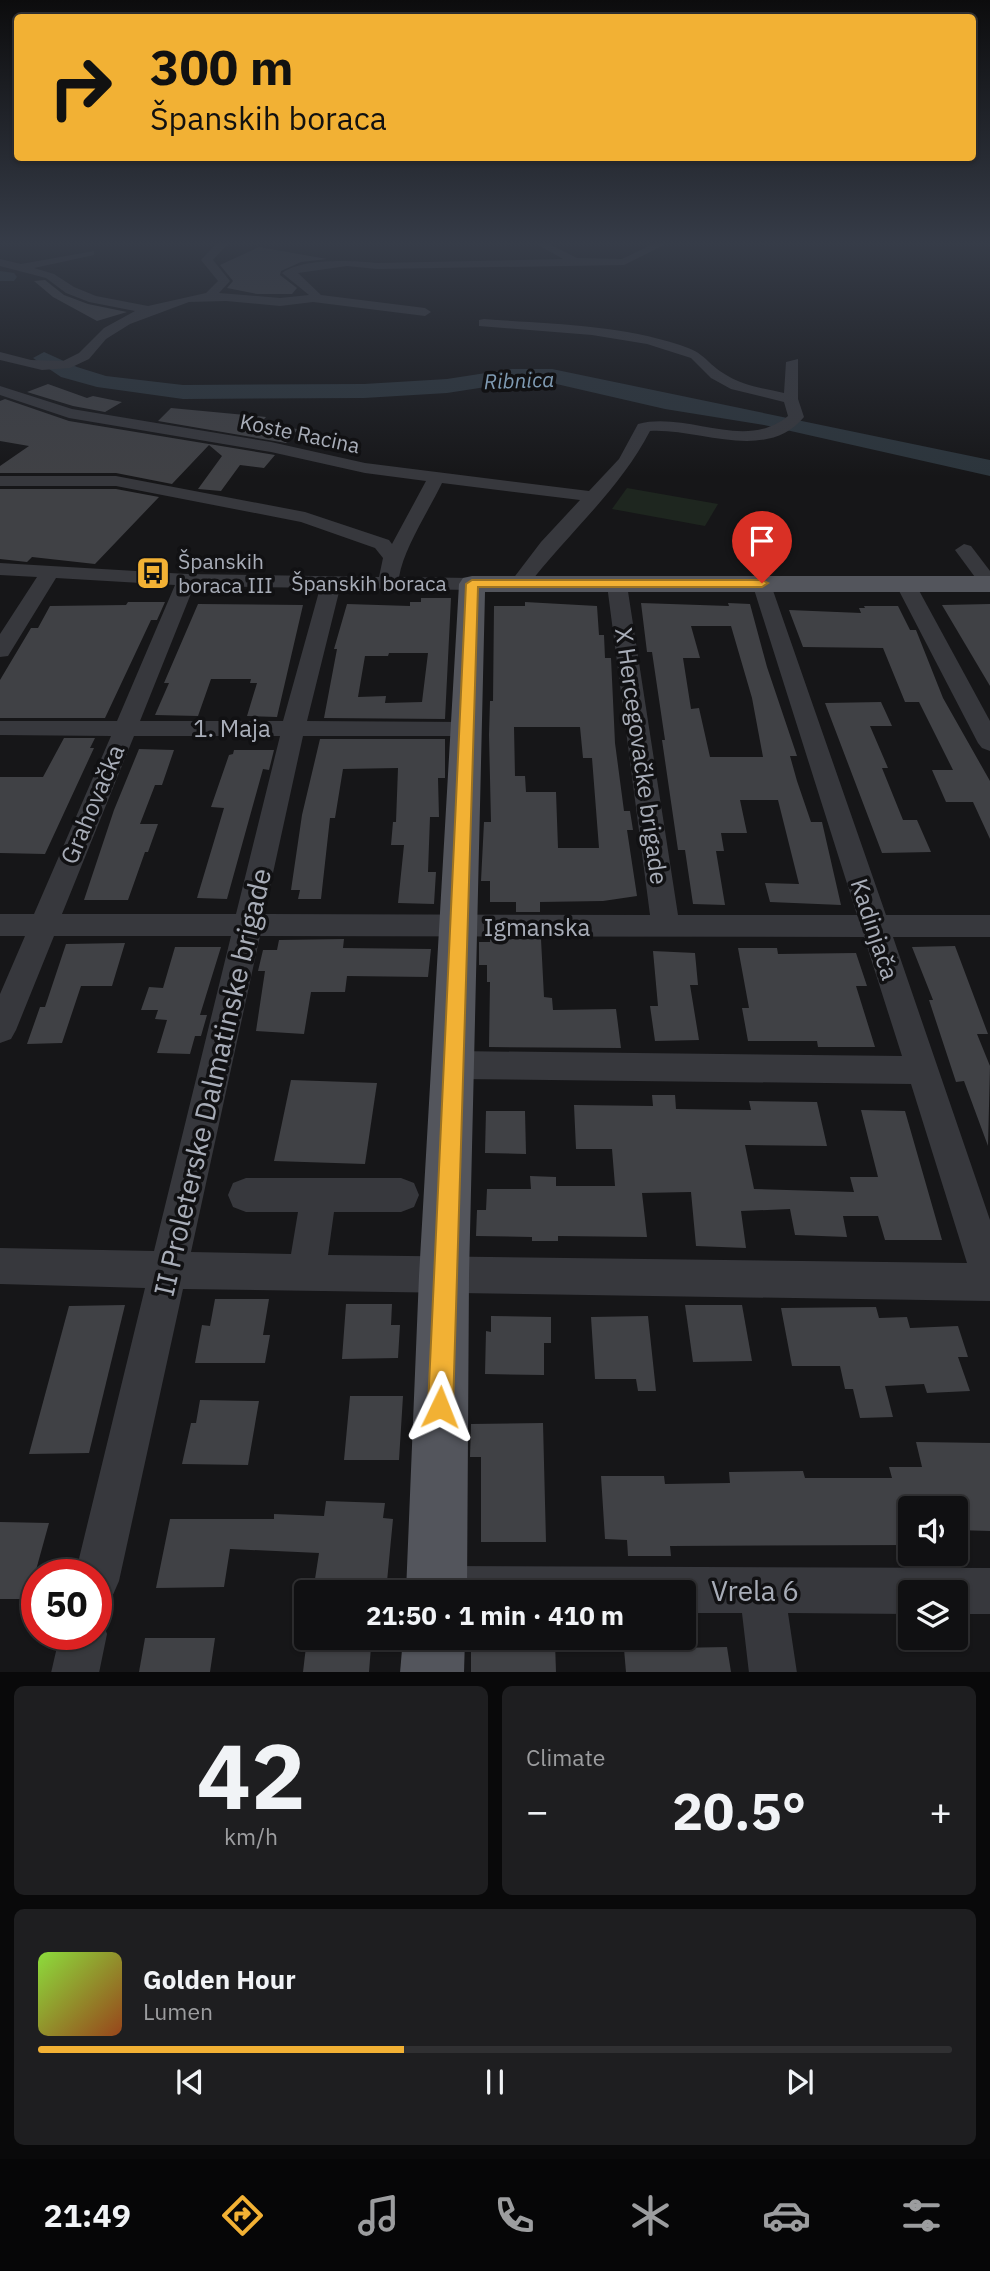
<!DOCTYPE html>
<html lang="en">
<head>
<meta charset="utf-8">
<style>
	body { margin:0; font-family:"IBM Plex Sans",sans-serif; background:#1e1e20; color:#f1f3f6; height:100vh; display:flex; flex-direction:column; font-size:26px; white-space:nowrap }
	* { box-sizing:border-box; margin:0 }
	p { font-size:23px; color:#9c9d9f }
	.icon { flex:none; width:38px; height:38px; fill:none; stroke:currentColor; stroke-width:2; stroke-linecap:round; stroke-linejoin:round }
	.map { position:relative; height:1672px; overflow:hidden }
	.side { display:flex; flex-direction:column; gap:14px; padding:14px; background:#09090a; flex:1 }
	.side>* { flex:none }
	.top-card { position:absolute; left:14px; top:14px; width:962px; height:147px; border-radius:7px; box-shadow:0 2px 5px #0004,0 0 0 2px #303032; background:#f2b134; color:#111; overflow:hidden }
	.tools { position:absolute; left:898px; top:1496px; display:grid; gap:14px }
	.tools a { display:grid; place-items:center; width:70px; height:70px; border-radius:7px; background:#101012; box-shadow:0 2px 5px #0004,0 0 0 2px #303032; font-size:35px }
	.speed { position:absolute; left:21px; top:1559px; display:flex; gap:14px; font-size:35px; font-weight:700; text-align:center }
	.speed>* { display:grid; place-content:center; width:91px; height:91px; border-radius:50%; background:#101012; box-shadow:0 2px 5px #0004,0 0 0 2px #303032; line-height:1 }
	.speed .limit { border:10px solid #d22; background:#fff; color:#111 }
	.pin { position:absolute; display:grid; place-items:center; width:60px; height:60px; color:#fff; margin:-72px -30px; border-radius:50% 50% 50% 0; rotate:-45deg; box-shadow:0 0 7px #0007 }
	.pin .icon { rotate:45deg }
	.me { position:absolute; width:77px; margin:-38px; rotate:2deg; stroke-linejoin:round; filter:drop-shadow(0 0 5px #0008) }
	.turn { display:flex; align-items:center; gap:24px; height:147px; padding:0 21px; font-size:32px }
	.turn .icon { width:91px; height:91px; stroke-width:2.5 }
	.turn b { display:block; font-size:49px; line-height:60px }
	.big { font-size:52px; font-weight:700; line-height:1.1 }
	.side .widget { flex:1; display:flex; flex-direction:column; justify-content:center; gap:10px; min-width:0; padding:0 24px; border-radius:10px; background:#1e1e20 }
	.side .dial { align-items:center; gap:0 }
	.dial b { font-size:91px; line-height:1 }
	.song { display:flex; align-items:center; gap:21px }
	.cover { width:84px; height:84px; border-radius:10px; background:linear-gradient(135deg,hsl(90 70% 55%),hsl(20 70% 35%)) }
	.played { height:7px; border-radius:4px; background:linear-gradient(90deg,#f2b134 40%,#303032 40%) }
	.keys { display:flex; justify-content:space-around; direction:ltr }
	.heat { display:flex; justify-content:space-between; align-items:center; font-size:38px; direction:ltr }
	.side .tiles { flex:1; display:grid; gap:14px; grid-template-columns:1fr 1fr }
	.widget:last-child { grid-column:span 2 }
	.trip { position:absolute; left:294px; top:1580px; width:402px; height:70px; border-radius:7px; background:#101012; box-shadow:0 2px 5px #0004,0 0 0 2px #303032; font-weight:700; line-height:70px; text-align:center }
	.dock { display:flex; height:112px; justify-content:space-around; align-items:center; background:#060607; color:#9c9d9f }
	.dock .icon { width:49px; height:49px }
	.dock .active { color:#f2b134 }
	.dock b { font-size:32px; color:#f1f3f6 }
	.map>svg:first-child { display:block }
	.green { fill:#1e261f }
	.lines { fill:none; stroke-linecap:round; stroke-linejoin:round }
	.river { fill:#2c353c; fill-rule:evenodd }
	.building { fill:#404145; fill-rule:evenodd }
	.minor { fill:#37383d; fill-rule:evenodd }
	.major { fill:#53555c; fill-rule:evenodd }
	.route { fill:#f2b134; stroke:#9d7322; stroke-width:2 }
	.labels { text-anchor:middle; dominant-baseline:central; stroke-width:7; stroke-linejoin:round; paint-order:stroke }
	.far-water-label { font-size:21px; font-style:italic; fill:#7f9bb3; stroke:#111113 }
	.far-street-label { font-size:21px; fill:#a8adb8; stroke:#111113 }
	.far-poi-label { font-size:21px; fill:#a8adb8; stroke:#111113; text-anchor:start }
	.street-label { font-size:24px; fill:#a8adb8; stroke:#111113 }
	.near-street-label { font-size:28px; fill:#a8adb8; stroke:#111113 }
</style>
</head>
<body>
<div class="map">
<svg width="990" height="1673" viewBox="0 0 990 1673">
	<rect width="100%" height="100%" fill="#161618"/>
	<!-- green -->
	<polygon class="green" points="627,488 718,504 705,526 612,509"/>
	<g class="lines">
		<!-- river -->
		<g class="river">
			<polygon points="0,271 14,273 17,277 14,281 0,281"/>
			<polygon points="44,352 77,367 106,376 183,385 364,384 447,379 512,369 552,369 990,460 990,476 764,425 665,409 552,383 512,383 447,393 364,398 183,399 97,387 61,377 33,358"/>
		</g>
	</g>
	<!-- building -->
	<g class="building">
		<polygon points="259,247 327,259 301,262 281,271 280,275 297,288 292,294 257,294 227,288 233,281 220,265"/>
		<polygon points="45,280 64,295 88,304 127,312 97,321 53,297 34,281"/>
		<polygon points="48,384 87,398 93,396 122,402 105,412 73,406 27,392"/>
		<polygon points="5,399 69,421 275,455 264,468 240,465 221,491 198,489 222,456 209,445 172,484 116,473 0,473 0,466 29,446 0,441 0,401"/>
		<polygon points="171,408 266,417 259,425 298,429 286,443 158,421"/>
		<polygon points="0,489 116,489 159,497 95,564 32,557 27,562 0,559"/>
		<path d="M421,598H451L445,719L324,718L337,649H334L347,604L410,606V602H421ZM389,653H428L422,702L385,703L386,696L358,697L365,656H388Z"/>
		<polygon points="128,602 165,602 157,620 151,620 105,718 0,718 0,680 31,628 38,628 50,606 126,605"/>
		<path d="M525,602L597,606L599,635H604L605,658H611L615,743L624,811H630L633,830H627L637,896L603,901L540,902V912H516V902H490V881H481L484,822H491L489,735L490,701H493L494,606H525ZM514,727H580L583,758H592L599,848H558L556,792H526L525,776H515Z"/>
		<path d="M641,603L729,606L728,603L750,604L767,667L797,756H790L797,781L811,822H822L841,905L770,902L765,883L799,884L778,800H740L747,833H721L724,851H716L725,905L693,904L685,850H678L662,740H665L652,652H647ZM691,626H731L752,698L763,757H710L699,708L691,709L683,658H700Z"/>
		<polygon points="198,604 303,605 277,717 247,716 257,683 250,683 251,679 211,679 198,716 155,715 169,683 164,683"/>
		<polygon points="990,604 990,686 942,605"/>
		<polygon points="864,606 898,606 910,630 916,630 943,698 990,781 990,839 973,802 946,802 932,770 953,770 919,702 905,702 883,648 803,647 789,610 861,613 859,608 865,608"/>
		<polygon points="881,702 892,726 870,726 888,768 882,768 903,820 917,820 931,852 882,853 825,703"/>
		<polygon points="64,738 95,738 90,748 94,748 45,854 0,853 0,777 43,777"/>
		<polygon points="320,739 445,739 445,778 438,778 439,817 430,817 428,872 436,872 434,904 398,903 404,845 391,845 393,822 396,822 398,768 343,769 335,818 330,818 321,899 298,899 300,890 291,890 302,815"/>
		<polygon points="139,749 174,750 162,785 155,785 140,824 158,824 148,852 145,852 128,900 84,900 114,810"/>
		<polygon points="234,750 274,750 269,770 263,769 227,899 197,898 224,808 211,807 229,755 233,754"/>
		<polygon points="344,939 343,948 431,949 428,977 347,976 345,992 311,992 304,1034 256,1031 265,971 258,971 263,950 277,950 279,940"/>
		<polygon points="490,939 541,939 544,997 552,998 553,1010 616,1009 621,1048 489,1047 490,982 487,982 487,965 479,965 479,942 490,942"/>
		<polygon points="125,943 112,986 81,986 62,1043 27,1044 40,1007 45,1007 66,944"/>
		<polygon points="955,946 988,1034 977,1034 990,1066 988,1146 964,1081 956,1082 929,1000 933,1000 912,947"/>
		<polygon points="175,947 221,947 200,1015 207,1015 201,1036 195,1036 190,1054 157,1053 167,1020 155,1019 158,1010 141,1010 149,987 163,988"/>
		<polygon points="738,948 777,948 778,954 856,953 867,986 856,986 875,1047 818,1047 817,1041 748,1041 742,1008 749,1008"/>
		<polygon points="653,951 695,953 698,985 690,985 699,1040 655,1041 650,1006 658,1006"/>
		<polygon points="291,1080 377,1083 365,1164 274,1161"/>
		<polygon points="652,1095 675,1095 676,1109 751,1110 749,1101 817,1102 827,1146 745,1145 754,1189 854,1192 850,1177 878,1177 861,1110 905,1111 942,1240 885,1240 878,1216 843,1216 847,1237 795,1235 790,1209 741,1211 746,1248 696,1246 691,1192 642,1193 647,1237 558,1236 558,1241 532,1241 532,1237 476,1236 477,1210 486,1210 487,1189 531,1189 530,1176 556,1177 556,1186 615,1186 612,1149 576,1149 574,1105 653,1106"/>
		<polygon points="486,1111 525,1111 526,1154 485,1153"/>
		<polygon points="215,1299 269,1299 263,1335 270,1335 265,1363 195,1363 202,1325 210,1326"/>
		<polygon points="346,1304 392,1304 391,1325 400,1325 398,1358 342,1359"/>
		<polygon points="125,1305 89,1453 29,1454 69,1306"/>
		<polygon points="685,1305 742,1305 752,1361 693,1362"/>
		<polygon points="876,1307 879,1318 907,1317 910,1328 958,1326 968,1357 958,1357 970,1391 927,1393 924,1384 885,1386 893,1417 860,1418 853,1389 845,1389 840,1366 792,1366 781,1308"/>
		<polygon points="491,1316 551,1317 551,1343 544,1343 544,1375 485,1374 486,1331 491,1332"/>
		<polygon points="648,1316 656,1391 638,1391 636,1379 595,1379 591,1317"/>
		<polygon points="350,1396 403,1396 399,1460 344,1460"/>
		<polygon points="200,1400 259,1401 248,1465 182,1464 191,1423 196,1423"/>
		<polygon points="543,1423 546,1542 481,1542 481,1457 470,1457 471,1424"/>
		<polygon points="916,1442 990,1443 990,1531 956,1530 956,1508 910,1508 910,1545 670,1546 671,1556 628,1556 627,1540 605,1539 601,1476 664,1476 665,1484 730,1483 729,1472 803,1471 805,1478 892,1478 889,1467 922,1467"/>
		<polygon points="326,1501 385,1503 383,1518 393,1519 386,1592 313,1592 319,1553 230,1549 224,1587 156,1588 170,1519 274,1519 274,1514 324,1516"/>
		<polygon points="0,1522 49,1523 28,1599 0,1599"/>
		<polygon points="145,1638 215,1638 210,1672 139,1672"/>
		<polygon points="307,1638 342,1638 341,1646 371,1647 369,1672 303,1672"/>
		<polygon points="471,1641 555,1643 556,1672 471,1672"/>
		<polygon points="727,1647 731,1672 626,1672 624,1649"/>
	</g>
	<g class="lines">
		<!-- minor -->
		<g class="minor">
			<path d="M217,243H228L213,260L230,281L219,293L280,298L309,295L282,273C301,258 353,260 377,263L563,259L535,243H547L577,258L622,259L655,243H668L624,265L377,269L347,266L298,273L321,295L425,308L431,312L425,316L313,302L280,306L226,301L189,302L130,324L106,339L89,359L70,368L42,370L0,360V352L31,360L63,361L79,353L104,328L135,311L89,302L66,293L46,278L0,266V259L21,264L94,251V255L34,268L54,274L74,287L96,296L148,306L206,293L218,281L201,260Z"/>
			<path d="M484,319C549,324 617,324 680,345C707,354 703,360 723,373C742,386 763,388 784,393L786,362L798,359V399L804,417C766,463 699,428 650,431C619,491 567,534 526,588L519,590L509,584L541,542L580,500L442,483C428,512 404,548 399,577L472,578L482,584L472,590L340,588L307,721L465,722L473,724L477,729L473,734L465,736H303L264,914L650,915L607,585L617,579L627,585L678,915H857L752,583L762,577L769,579L886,915H990V937H893L990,1220V1301L183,1289L119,1581L112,1597L96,1604V1575H75L145,1288L0,1284V1248L154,1251L231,936H54L16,1030L11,1039L0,1043V994L25,936H0V914H34L111,736L0,735V721H117L175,585L56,578L8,656L0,657V634L37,577L0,575V563L187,574L379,577L383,558L375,548L301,522L116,486H0V476H116L305,512L389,540L392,544L426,481L365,473L271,452L69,418L0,395V386L72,409L271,442L365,463L589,491L619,459L638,424C688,411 745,452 788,416L784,402L731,389L711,378L691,358L647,344L592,335L479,326V320ZM194,586L320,588L283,721H140ZM134,736H280L236,914H62ZM260,936L864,937L902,1056L454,1051L443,1055L438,1065L443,1075L454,1079L911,1084L967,1263L328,1255L334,1212H401L414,1207L419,1195L414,1183L401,1178H246L233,1183L228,1195L233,1207L246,1212H298L291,1254L191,1252Z"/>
			<polygon points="964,544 971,546 990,571 990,590 983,588 955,550"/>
			<polygon points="906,579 916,585 990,721 990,751 982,748 978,743 896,585"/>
			<polygon points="436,1566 990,1568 990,1614 956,1614 956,1592 910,1592 910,1614 788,1613 797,1673 749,1673 742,1613 684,1613 684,1592 415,1592 420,1573"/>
			<polygon points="96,1616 101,1617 107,1634 99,1673 51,1673 60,1634 96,1634"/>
		</g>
		<!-- major -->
		<g class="major">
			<polygon points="472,576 990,576 990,592 485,592 469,1276 467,1592 406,1592 419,1276 459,584 463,578"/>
			<polygon points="403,1638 465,1638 464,1673 400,1673"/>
		</g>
	</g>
	<!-- sky -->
	<linearGradient id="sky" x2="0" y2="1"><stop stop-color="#0c0c0d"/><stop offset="0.51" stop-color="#363c48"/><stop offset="1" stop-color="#363c48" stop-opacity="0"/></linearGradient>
	<rect width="990" height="477" fill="url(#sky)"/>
	<!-- route -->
	<polygon class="route" points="472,580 762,580 768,583 762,587 478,587 453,1407 449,1415 440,1419 432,1415 428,1407 466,584"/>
	<!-- icons -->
	<defs>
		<g id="bus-square" transform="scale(1.75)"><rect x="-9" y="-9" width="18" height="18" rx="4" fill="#f2b134" stroke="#111113"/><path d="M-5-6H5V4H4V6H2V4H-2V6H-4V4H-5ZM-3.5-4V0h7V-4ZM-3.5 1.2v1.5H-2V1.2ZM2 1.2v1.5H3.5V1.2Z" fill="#111"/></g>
	</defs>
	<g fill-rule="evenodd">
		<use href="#bus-square" x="153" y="573"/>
	</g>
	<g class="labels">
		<!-- far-water labels -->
		<g class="far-water-label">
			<text transform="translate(519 380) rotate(-2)">Ribnica</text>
		</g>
		<!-- far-street labels -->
		<g class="far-street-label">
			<text transform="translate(300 433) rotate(12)">Koste Racina</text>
			<text x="369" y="583">Španskih boraca</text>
		</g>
		<!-- far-poi labels -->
		<g class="far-poi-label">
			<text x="178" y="561">Španskih<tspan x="178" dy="24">boraca III</tspan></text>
		</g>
		<!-- street labels -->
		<g class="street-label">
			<text x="232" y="728">1. Maja</text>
			<text transform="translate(642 756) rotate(82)">X Hercegovačke brigade</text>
			<text transform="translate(92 804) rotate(-67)">Grahovačka</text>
			<text x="537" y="927">Igmanska</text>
			<text transform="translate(875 929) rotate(72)">Kadinjača</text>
		</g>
		<!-- near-street labels -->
		<g class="near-street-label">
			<text transform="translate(212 1082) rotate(-77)">II Proleterske Dalmatinske brigade</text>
			<text x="755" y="1590">Vrela 6</text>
		</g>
	</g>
</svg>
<div class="tools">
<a><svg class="icon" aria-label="sound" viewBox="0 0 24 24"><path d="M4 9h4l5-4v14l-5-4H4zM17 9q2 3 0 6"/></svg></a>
<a><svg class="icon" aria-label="layers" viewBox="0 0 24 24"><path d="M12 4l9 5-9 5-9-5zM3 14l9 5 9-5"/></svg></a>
</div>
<div class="speed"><div class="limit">50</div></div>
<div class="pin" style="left:762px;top:583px;background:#d93025"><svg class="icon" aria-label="arrive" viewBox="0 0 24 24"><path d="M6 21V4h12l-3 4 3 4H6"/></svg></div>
<svg class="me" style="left:440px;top:1407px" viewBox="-20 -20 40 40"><path d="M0-17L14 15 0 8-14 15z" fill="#f2b134" stroke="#fff" stroke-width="4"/></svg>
<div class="trip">21:50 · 1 min · 410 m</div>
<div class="top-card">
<div class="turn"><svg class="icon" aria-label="right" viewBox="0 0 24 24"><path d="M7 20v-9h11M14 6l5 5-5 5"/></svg><div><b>300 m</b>Španskih boraca</div></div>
</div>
</div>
<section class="side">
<div class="tiles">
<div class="widget dial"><b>42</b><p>km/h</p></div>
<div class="widget"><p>Climate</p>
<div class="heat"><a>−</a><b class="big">20.5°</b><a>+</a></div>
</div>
<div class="widget">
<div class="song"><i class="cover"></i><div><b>Golden Hour</b><p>Lumen</p></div></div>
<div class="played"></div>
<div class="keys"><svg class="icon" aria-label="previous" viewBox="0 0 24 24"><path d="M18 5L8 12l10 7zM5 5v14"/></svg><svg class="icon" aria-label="pause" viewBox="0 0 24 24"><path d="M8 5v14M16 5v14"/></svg><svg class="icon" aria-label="next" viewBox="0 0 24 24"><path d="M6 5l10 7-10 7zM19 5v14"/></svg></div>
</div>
</div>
</section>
<nav class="dock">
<b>21:49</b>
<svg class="icon active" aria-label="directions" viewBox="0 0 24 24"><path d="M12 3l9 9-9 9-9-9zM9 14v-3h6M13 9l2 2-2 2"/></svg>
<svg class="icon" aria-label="music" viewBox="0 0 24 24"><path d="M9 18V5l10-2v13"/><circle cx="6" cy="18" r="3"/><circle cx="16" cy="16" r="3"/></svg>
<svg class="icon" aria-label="phone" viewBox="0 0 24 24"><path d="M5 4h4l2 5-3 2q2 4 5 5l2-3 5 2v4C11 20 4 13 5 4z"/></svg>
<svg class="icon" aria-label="climate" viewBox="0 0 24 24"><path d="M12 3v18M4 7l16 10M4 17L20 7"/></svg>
<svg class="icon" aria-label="car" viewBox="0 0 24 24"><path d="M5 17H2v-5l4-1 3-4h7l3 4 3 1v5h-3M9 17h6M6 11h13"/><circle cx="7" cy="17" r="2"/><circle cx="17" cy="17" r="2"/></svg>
<svg class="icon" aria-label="filters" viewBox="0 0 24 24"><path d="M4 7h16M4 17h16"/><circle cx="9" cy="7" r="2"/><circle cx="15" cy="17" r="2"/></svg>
</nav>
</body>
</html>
